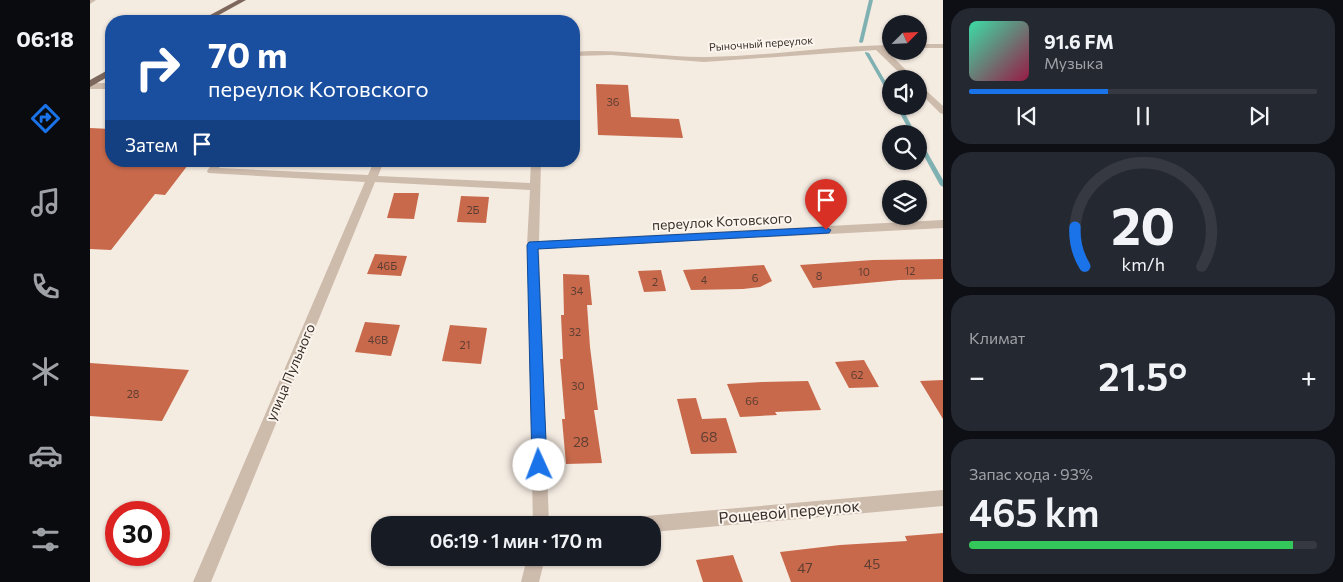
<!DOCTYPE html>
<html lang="ru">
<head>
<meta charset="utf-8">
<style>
	body { margin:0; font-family:Commissioner,sans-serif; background:#242831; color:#f1f3f6; height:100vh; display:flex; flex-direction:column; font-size:19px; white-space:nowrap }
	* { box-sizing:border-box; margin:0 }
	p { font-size:16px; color:#9ea1a6 }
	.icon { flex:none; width:28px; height:28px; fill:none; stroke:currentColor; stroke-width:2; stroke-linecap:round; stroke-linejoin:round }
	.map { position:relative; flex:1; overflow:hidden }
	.panel { display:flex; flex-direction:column; gap:8px; padding:8px; background:#0d0f14; width:400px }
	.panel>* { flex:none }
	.banner { position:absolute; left:15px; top:15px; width:475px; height:152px; border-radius:20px; box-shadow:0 1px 4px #0004; background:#1a4fa0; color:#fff; overflow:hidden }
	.needle { width:32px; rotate:66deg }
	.buttons { position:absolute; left:792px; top:15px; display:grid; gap:10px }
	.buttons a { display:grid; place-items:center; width:45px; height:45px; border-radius:50%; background:#171b24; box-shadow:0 1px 4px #0004; font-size:25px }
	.speed { position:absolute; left:15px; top:501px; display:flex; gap:10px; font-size:25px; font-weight:700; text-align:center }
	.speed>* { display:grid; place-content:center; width:65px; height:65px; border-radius:50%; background:#171b24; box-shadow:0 1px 4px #0004; line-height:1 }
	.speed .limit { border:8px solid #d22; background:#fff; color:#111 }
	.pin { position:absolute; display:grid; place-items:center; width:42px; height:42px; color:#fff; margin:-51px -21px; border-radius:50% 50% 50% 0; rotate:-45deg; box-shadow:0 0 5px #0007 }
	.pin .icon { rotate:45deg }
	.me { position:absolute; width:55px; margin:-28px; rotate:358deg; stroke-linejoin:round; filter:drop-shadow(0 0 4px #0008) }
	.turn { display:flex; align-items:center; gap:18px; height:105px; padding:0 20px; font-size:22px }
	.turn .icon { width:65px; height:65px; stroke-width:2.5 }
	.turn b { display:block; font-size:35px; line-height:42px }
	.then { display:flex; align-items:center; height:48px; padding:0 20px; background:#0003; gap:10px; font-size:19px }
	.big { font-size:38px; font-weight:600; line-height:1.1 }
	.panel .widget { flex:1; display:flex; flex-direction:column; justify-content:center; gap:8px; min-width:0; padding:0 18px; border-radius:20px; background:#242831 }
	.panel .dial { align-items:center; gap:0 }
	.dial svg { height:130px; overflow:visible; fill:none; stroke:#363941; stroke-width:7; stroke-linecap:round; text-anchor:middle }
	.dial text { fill:#f1f3f6; stroke:none }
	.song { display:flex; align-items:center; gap:15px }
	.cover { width:60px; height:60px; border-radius:8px; background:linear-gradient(135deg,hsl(160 70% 55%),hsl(340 70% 35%)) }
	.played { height:5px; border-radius:2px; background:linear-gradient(90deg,#1a73e8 40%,#363941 40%) }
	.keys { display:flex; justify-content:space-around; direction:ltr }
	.heat { display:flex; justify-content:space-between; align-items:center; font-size:28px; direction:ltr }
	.charge { height:8px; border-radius:4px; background:linear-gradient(90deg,#34c759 93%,#363941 0) }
	.trip { position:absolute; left:281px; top:516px; width:290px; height:50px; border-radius:20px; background:#171b24; box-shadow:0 1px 4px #0004; font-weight:600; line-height:50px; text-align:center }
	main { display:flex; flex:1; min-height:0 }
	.menu { display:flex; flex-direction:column; width:90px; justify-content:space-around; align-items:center; background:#090b0e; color:#9ea1a6 }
	.menu .icon { width:35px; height:35px }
	.menu .active { color:#1a73e8 }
	.menu b { font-size:22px; color:#f1f3f6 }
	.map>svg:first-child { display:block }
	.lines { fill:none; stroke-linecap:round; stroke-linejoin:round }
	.stream { fill:#7fb0b2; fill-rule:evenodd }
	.building { fill:#c8694b }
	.minor { fill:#cdbbac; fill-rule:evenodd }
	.major { fill:#7d675c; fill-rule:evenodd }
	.route { fill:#1a73e8; stroke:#114b97 }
	.labels { text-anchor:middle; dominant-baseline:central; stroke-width:4; stroke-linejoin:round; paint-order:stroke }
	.far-street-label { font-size:11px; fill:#3b302b; stroke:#fbf5ee }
	.number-label { font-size:11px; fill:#5e3e33 }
	.street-label { font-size:14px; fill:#3b302b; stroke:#fbf5ee }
	.near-number-label { font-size:14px; fill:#5e3e33 }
	.near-street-label { font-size:16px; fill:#3b302b; stroke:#fbf5ee }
</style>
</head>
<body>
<main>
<nav class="menu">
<b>06:18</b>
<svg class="icon active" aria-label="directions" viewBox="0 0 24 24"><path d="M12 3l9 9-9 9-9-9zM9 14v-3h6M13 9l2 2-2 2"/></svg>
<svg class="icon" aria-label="music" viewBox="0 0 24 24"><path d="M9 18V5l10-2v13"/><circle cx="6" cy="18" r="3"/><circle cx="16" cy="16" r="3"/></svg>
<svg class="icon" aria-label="phone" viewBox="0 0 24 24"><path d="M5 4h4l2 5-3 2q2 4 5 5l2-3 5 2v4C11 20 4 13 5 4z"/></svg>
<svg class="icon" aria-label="climate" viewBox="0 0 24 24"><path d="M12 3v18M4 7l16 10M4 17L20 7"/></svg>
<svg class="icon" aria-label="car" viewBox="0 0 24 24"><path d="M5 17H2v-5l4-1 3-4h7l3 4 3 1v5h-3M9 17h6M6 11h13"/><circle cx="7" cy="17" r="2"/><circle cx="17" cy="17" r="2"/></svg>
<svg class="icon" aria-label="filters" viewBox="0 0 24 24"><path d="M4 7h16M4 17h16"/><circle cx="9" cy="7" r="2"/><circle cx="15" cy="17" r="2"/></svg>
</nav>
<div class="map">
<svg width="853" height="582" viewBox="0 0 853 582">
	<rect width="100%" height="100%" fill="#f4ebe1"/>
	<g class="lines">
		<!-- stream -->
		<g class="stream">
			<polygon points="779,0 783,0 773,42 771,43 769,42"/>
			<polygon points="775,52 779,53 801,91 801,96 799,95 775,53"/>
			<polygon points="806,106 811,106 826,134 821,134"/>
			<polygon points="829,141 832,143 853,180 853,187 850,185 829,147"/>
		</g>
	</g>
	<!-- building -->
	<g class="building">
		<polygon points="506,84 538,85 541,117 589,119 593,138 508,135"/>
		<polygon points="0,128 21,129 21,161 101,161 75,195 65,194 21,250 0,249"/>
		<polygon points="304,193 329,193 324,219 297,218"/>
		<polygon points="371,196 399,197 396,223 367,222"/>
		<polygon points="285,254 317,256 311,276 277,274"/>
		<polygon points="853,259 853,279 809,280 723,288 710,265 783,260"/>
		<polygon points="674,265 682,281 670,287 653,289 601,290 593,270"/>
		<polygon points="571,270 576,291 554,292 548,271"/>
		<polygon points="473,274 499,275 502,305 497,305 500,347 508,410 504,410 512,463 476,464 472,419 475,419 470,359 473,359 471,315 474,315"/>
		<polygon points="275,322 310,325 301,356 265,352"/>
		<polygon points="360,325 397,328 391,364 352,361"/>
		<polygon points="774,360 789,387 759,388 745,362"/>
		<polygon points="0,363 99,370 72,421 0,416"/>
		<polygon points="853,380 853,419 830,381"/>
		<polygon points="718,381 731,410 685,412 687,415 650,417 637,384 672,382"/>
		<polygon points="606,398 612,419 636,418 647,453 601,454 587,399"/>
		<polygon points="853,533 853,582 701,582 690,552 750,545 817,541 815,536"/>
		<polygon points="643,555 653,582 613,582 606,560"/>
	</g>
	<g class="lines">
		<!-- minor -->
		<g class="minor">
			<polygon points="0,0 6,0 0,4"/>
			<rect x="829" y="44" width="24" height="4"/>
			<path d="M801,45V49H795L825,79H816L786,50L614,62L521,55L484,56V52C529,48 573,58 618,57C679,56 740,46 801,45Z"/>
			<rect x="0" y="83" width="21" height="6"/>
			<polygon points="829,84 853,106 853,114 850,113 829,92"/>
			<polygon points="124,161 134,161 129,168 278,175 284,161 294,161 288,176 440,183 441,161 451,161 449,241 853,220 853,228 449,249 459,525 443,525 437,245 440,190 285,182 121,582 103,582 275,182 118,173 117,171"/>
			<polygon points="853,490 853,506 562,532 562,525 537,525 539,519 545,517"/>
			<polygon points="437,558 455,558 449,582 431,582"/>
		</g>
		<!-- major -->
		<g class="major">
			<polygon points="148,0 156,0 118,21 109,21"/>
			<polygon points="18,70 21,70 21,75 0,87 0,80"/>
		</g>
	</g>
	<!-- route -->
	<polygon class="route" points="736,227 741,230 739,233 448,249 457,465 454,470 449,472 444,470 442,465 437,245 439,242"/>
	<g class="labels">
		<!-- far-street labels -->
		<g class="far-street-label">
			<text transform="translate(671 43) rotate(-4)">Рыночный переулок</text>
		</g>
		<!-- number labels -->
		<g class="number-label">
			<text x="523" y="101">36</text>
			<text x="383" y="209">2Б</text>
			<text x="297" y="265">46Б</text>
			<text x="820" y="270">12</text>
			<text x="774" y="271">10</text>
			<text x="729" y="275">8</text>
			<text x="665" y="277">6</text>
			<text x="614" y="279">4</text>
			<text x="565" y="281">2</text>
			<text x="487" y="290">34</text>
			<text x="485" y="331">32</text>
			<text x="288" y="339">46В</text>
			<text x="375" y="344">21</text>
			<text x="767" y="374">62</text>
			<text x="488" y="385">30</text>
			<text x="43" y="393">28</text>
			<text x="662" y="400">66</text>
		</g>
		<!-- street labels -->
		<g class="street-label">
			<text transform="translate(632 221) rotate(-3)">переулок Котовского</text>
			<text transform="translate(200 372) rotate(-67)">улица Пульного</text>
		</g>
		<!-- near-number labels -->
		<g class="near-number-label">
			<text x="619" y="436">68</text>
			<text x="491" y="441">28</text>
			<text x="782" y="563">45</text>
			<text x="715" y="567">47</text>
		</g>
		<!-- near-street labels -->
		<g class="near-street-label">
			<text transform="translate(699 511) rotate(-5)">Рощевой переулок</text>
		</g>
	</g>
</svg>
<div class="buttons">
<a><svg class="needle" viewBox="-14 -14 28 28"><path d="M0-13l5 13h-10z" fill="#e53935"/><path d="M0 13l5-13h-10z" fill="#9ea1a6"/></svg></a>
<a><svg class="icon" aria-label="sound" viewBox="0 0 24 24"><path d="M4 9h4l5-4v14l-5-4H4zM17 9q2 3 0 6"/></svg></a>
<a><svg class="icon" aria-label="search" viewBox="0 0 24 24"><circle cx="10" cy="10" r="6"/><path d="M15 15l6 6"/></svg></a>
<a><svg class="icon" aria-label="layers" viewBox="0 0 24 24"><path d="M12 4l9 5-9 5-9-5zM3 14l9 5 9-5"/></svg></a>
</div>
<div class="speed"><div class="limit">30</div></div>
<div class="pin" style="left:736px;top:230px;background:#d93025"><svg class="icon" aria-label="arrive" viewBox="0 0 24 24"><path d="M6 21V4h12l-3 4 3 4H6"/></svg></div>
<svg class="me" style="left:449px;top:465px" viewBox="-20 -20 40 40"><circle r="19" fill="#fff"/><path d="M0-13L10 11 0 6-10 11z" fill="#1a73e8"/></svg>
<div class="trip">06:19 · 1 мин · 170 m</div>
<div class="banner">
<div class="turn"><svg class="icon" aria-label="right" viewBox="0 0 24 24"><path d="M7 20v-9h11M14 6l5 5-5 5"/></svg><div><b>70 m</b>переулок Котовского</div></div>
<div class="then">Затем<svg class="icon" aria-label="arrive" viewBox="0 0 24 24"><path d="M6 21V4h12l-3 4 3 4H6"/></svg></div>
</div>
</div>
<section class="panel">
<div class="widget">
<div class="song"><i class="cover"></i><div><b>91.6 FM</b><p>Музыка</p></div></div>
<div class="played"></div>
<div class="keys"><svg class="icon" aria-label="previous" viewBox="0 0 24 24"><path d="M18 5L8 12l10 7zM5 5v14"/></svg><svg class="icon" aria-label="pause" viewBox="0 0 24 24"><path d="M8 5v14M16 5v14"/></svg><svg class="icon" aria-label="next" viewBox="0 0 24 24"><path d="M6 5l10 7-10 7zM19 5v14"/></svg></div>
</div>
<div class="widget dial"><svg viewBox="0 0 100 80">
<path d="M14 69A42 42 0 1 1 86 69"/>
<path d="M14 69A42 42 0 0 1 8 45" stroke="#1a73e8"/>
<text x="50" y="56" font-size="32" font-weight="700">20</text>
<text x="50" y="72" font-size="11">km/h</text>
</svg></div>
<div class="widget"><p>Климат</p>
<div class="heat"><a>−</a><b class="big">21.5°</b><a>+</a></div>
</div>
<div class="widget"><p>Запас хода · 93%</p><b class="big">465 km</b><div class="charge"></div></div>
</section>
</main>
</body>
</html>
